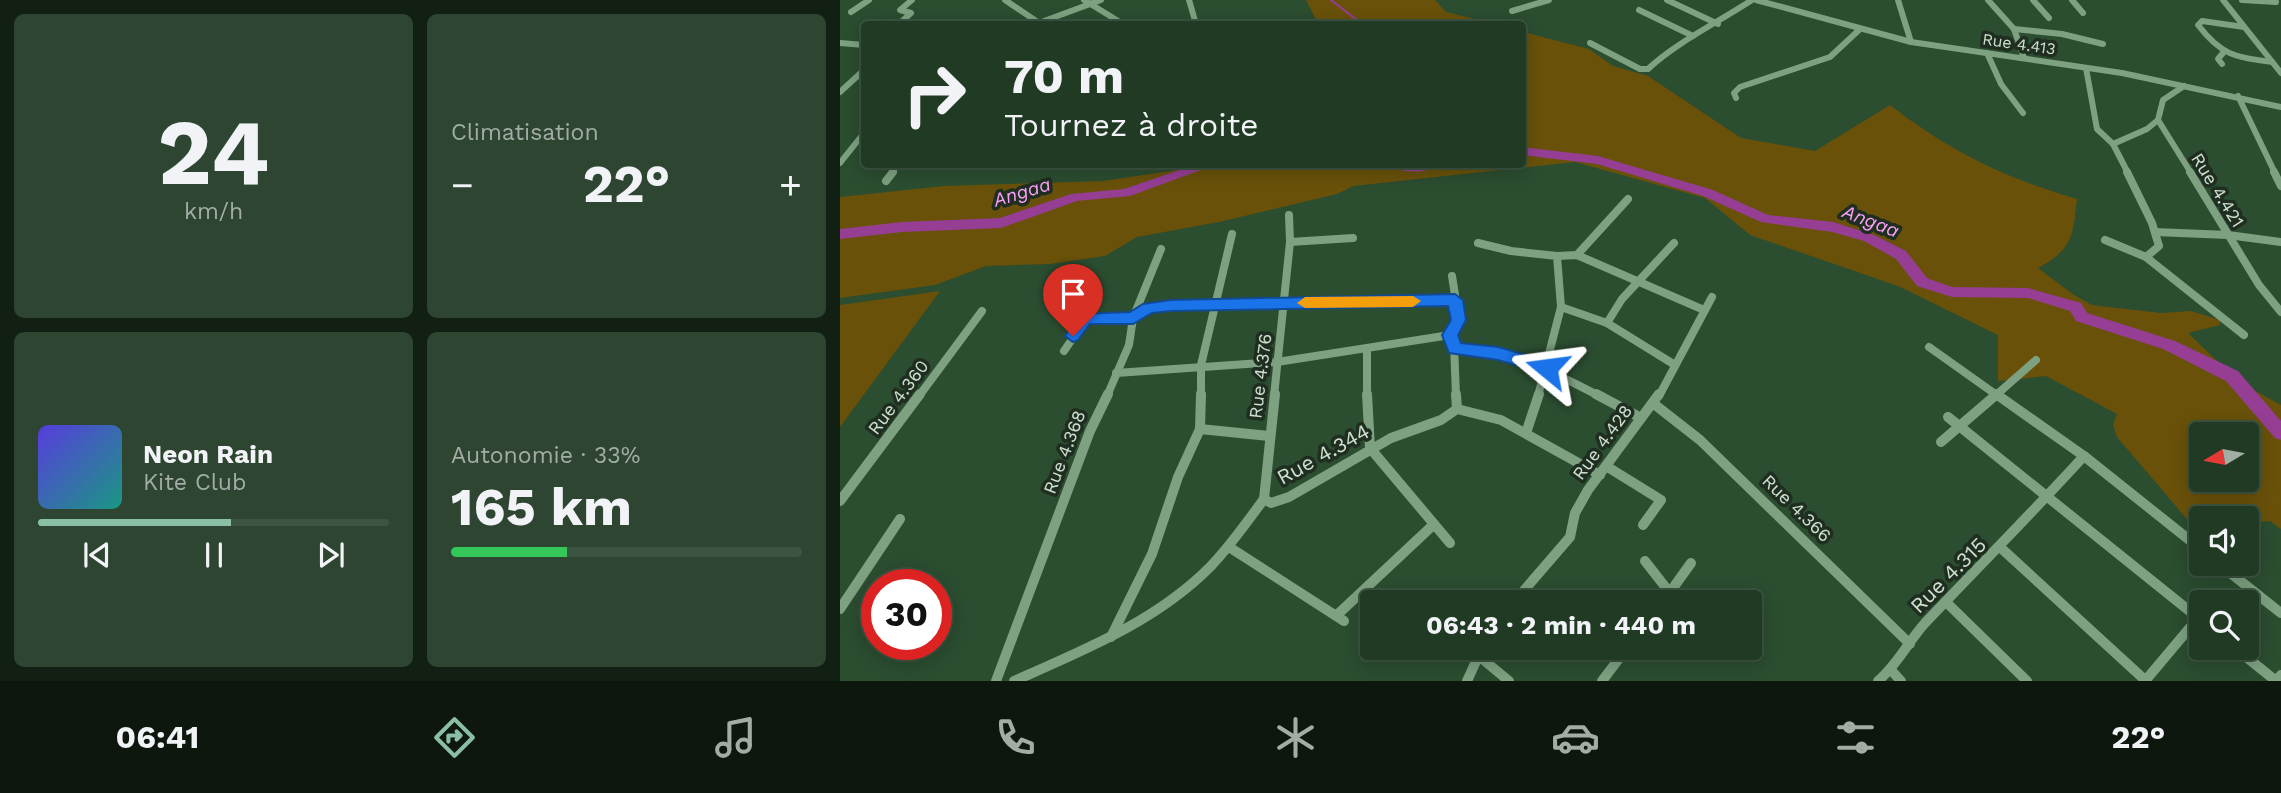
<!DOCTYPE html>
<html lang="fr">
<head>
<meta charset="utf-8">
<style>
	body { margin:0; font-family:"Work Sans",sans-serif; background:#2d4531; color:#f1f3f6; height:100vh; display:flex; flex-direction:column; font-size:26px; white-space:nowrap }
	* { box-sizing:border-box; margin:0 }
	p { font-size:23px; color:#a2ada6 }
	.icon { flex:none; width:38px; height:38px; fill:none; stroke:currentColor; stroke-width:2; stroke-linecap:round; stroke-linejoin:round }
	.map { position:relative; flex:1; overflow:hidden }
	.drawer { display:flex; flex-direction:column; gap:14px; padding:14px; background:#122014; width:840px }
	.drawer>* { flex:none }
	.hud { position:absolute; left:21px; top:21px; width:665px; height:147px; border-radius:7px; box-shadow:0 4px 18px #0003,0 0 0 2px #3d5441; background:#203a24; color:#f1f3f6; overflow:hidden }
	.needle { width:46px; rotate:260deg }
	.fabs { position:absolute; left:1349px; top:422px; display:grid; gap:14px }
	.fabs a { display:grid; place-items:center; width:70px; height:70px; border-radius:7px; background:#203a24; box-shadow:0 4px 18px #0003,0 0 0 2px #3d5441; font-size:35px }
	.speed { position:absolute; left:21px; top:569px; display:flex; gap:14px; font-size:35px; font-weight:700; text-align:center }
	.speed>* { display:grid; place-content:center; width:91px; height:91px; border-radius:50%; background:#203a24; box-shadow:0 4px 18px #0003,0 0 0 2px #3d5441; line-height:1 }
	.speed .limit { border:10px solid #d22; background:#fff; color:#111 }
	.pin { position:absolute; display:grid; place-items:center; width:60px; height:60px; color:#fff; margin:-72px -30px; border-radius:50% 50% 50% 0; rotate:-45deg; box-shadow:0 0 7px #0007 }
	.pin .icon { rotate:45deg }
	.me { position:absolute; width:77px; margin:-38px; rotate:286deg; stroke-linejoin:round; filter:drop-shadow(0 0 5px #0008) }
	.turn { display:flex; align-items:center; gap:24px; height:147px; padding:0 28px; font-size:32px }
	.turn .icon { width:91px; height:91px; stroke-width:2.5 }
	.turn b { display:block; font-size:49px; line-height:60px }
	.big { font-size:52px; font-weight:700; line-height:1.1 }
	.drawer .tile { flex:1; display:flex; flex-direction:column; justify-content:center; gap:10px; min-width:0; padding:0 24px; border-radius:10px; background:#2d4531 }
	.drawer .dial { align-items:center; gap:0 }
	.dial b { font-size:91px; line-height:1 }
	.song { display:flex; align-items:center; gap:21px }
	.cover { width:84px; height:84px; border-radius:10px; background:linear-gradient(135deg,hsl(250 70% 55%),hsl(170 70% 35%)) }
	.played { height:7px; border-radius:4px; background:linear-gradient(90deg,#8abfa5 55%,#3d5441 55%) }
	.keys { display:flex; justify-content:space-around; direction:ltr }
	.heat { display:flex; justify-content:space-between; align-items:center; font-size:38px; direction:ltr }
	.charge { height:10px; border-radius:5px; background:linear-gradient(90deg,#34c759 33%,#3d5441 0) }
	.drawer .tiles { flex:1; display:grid; gap:14px; grid-template-columns:repeat(2,1fr) }
	.trip { position:absolute; left:520px; top:590px; width:402px; height:70px; border-radius:7px; background:#203a24; box-shadow:0 4px 18px #0003,0 0 0 2px #3d5441; font-weight:700; line-height:70px; text-align:center }
	.tabs { display:flex; height:112px; justify-content:space-around; align-items:center; background:#0d170e; color:#a2ada6 }
	.tabs .icon { width:49px; height:49px }
	.tabs .current { color:#8abfa5 }
	.tabs b { font-size:32px; color:#f1f3f6 }
	main { display:flex; flex:1; min-height:0 }
	.map>svg:first-child { display:block }
	.green { fill:#69510a; fill-rule:evenodd }
	.lines { fill:none; stroke-linecap:round; stroke-linejoin:round }
	.stream { stroke:#953e94; stroke-width:2 }
	.river { fill:#953e94; fill-rule:evenodd }
	.minor-far2 { stroke:#7da181; stroke-width:6 }
	.minor-far1 { stroke:#7da181; stroke-width:8 }
	.minor { stroke:#7da181; stroke-width:10 }
	.route { fill:#1a73e8; stroke:#114b97; stroke-width:2 }
	.slow { fill:#f59e0b }
	.labels { text-anchor:middle; dominant-baseline:central; stroke-width:7; stroke-linejoin:round; paint-order:stroke }
	.far-street-label { font-size:16px; fill:#cee1cf; stroke:#202e21 }
	.street-label { font-size:18px; fill:#cee1cf; stroke:#202e21 }
	.water-label { font-size:19px; font-style:italic; fill:#faa1f8; stroke:#202e21 }
	.near-street-label { font-size:21px; fill:#cee1cf; stroke:#202e21 }
</style>
</head>
<body>
<main>
<section class="drawer">
<div class="tiles">
<div class="tile dial"><b>24</b><p>km/h</p></div>
<div class="tile"><p>Climatisation</p>
<div class="heat"><a>−</a><b class="big">22°</b><a>+</a></div>
</div>
<div class="tile">
<div class="song"><i class="cover"></i><div><b>Neon Rain</b><p>Kite Club</p></div></div>
<div class="played"></div>
<div class="keys"><svg class="icon" aria-label="previous" viewBox="0 0 24 24"><path d="M18 5L8 12l10 7zM5 5v14"/></svg><svg class="icon" aria-label="pause" viewBox="0 0 24 24"><path d="M8 5v14M16 5v14"/></svg><svg class="icon" aria-label="next" viewBox="0 0 24 24"><path d="M6 5l10 7-10 7zM19 5v14"/></svg></div>
</div>
<div class="tile"><p>Autonomie · 33%</p><b class="big">165 km</b><div class="charge"></div></div>
</div>
</section>
<div class="map">
<svg width="1441" height="681" viewBox="0 0 1441 681">
	<rect width="100%" height="100%" fill="#2b4d30"/>
	<!-- green -->
	<g class="green">
		<polygon points="466,0 595,0 606,12 655,24 478,24"/>
		<path d="M683,32L749,49L773,66L808,76L901,138L975,151L1050,105C1111,152 1163,177 1237,199C1233,236 1233,249 1198,268L1234,295L1252,305L1321,313L1351,311L1380,320V325L1348,333L1399,382L1441,405V529L1430,521L1407,523V518H1362L1361,531L1346,518L1277,437L1273,425L1277,414L1206,376L1158,381V335L1058,286L910,235L865,198L735,162L513,186L497,194L379,222L297,237L265,256L210,264L146,266L95,285L0,298V197L104,186L263,181L371,165L682,164ZM1362,434H1407V480H1362Z"/>
		<polygon points="100,291 0,427 0,305"/>
	</g>
	<g class="lines">
		<!-- stream -->
		<polyline class="stream" points="491,0 522,24"/>
		<!-- river -->
		<g class="river">
			<polygon points="682,147 758,156 873,190 928,215 993,222 1034,235 1066,251 1087,278 1112,287 1188,288 1241,303 1247,313 1335,341 1398,371 1441,421 1441,440 1435,438 1386,381 1323,349 1236,321 1230,311 1188,298 1112,297 1077,286 1056,259 1024,241 992,232 921,222 863,196 757,164 682,155"/>
			<polygon points="357,164 377,164 290,196 237,201 161,228 62,232 0,239 0,229 62,222 160,218 231,194 284,189"/>
			<path d="M547,164H602C589,174 560,174 547,164Z"/>
		</g>
		<!-- minor-far2 -->
		<g class="minor-far2">
			<polyline points="165,0 199,23"/>
			<polyline points="244,0 283,24"/>
			<polyline points="349,0 356,24"/>
			<polyline points="827,0 878,24"/>
			<polyline points="916,0 1071,42 1282,73 1441,107"/>
			<polyline points="1058,0 1071,42"/>
			<polyline points="1148,0 1174,29 1184,58"/>
			<polyline points="1193,0 1209,18"/>
			<polyline points="1232,0 1243,13"/>
			<polyline points="1383,0 1441,73"/>
			<polyline points="1402,0 1436,2"/>
			<polyline points="799,10 853,36"/>
			<polyline points="672,11 709,0"/>
			<polyline points="11,12 29,0"/>
			<polyline points="59,24 71,13 60,10 72,0"/>
			<polyline points="196,24 261,0"/>
			<path d="M1404,27L1362,21L1358,25C1382,56 1395,57 1432,62"/>
			<polyline points="1174,29 1222,34 1263,44"/>
			<polyline points="0,43 24,45"/>
			<path d="M750,43L800,69H808C834,44 880,21 912,0"/>
			<polyline points="1147,53 1161,84 1183,113"/>
			<polyline points="1382,64 1378,59 1383,53"/>
			<polyline points="1246,68 1257,129 1273,144 1288,173"/>
			<polyline points="1344,86 1323,100 1318,120 1351,173"/>
			<polyline points="0,92 24,70"/>
			<polyline points="1398,96 1435,173"/>
			<polyline points="896,98 894,93 900,87 990,57 1019,30"/>
			<polyline points="1273,144 1307,129 1318,120"/>
			<polyline points="0,163 24,133"/>
			<polyline points="51,173 58,164"/>
		</g>
		<!-- minor-far1 -->
		<g class="minor-far1">
			<polyline points="1287,172 1312,223 1319,246 1306,257"/>
			<polyline points="1350,172 1419,285 1441,312"/>
			<polyline points="1434,172 1441,186"/>
			<polyline points="46,181 53,172"/>
			<polyline points="1315,232 1388,235 1441,242"/>
			<polyline points="1265,240 1306,257 1404,335"/>
			<polyline points="450,242 513,238"/>
			<polyline points="638,243 671,251 717,256 721,307 698,396"/>
			<polyline points="737,255 788,199"/>
			<polyline points="717,256 737,255 864,310"/>
			<polyline points="721,307 767,323 835,365"/>
			<polyline points="293,318 309,308 331,305 615,300"/>
			<polyline points="293,318 321,249"/>
			<polyline points="767,323 782,299 834,243"/>
			<polyline points="610,335 619,320 612,276"/>
			<polyline points="614,344 616,396"/>
			<polyline points="1089,347 1158,396"/>
			<path d="M614,348C675,356 705,367 759,396"/>
			<polyline points="527,350 527,396"/>
			<polyline points="224,351 246,319 293,318 289,345 267,396"/>
			<polyline points="276,373 437,362 610,335"/>
			<polyline points="79,396 142,311"/>
			<polyline points="361,396 361,365 392,234"/>
			<polyline points="434,396 450,242 449,215"/>
			<polyline points="819,396 872,297"/>
			<polyline points="1155,396 1196,360"/>
		</g>
		<!-- minor -->
		<g class="minor">
			<polyline points="527,394 530,448 610,543"/>
			<polyline points="616,394 617,409"/>
			<polyline points="756,394 801,418"/>
			<polyline points="1156,394 1244,456 1362,550"/>
			<polyline points="814,404 860,440 1070,644"/>
			<polyline points="617,409 661,420 760,475"/>
			<polyline points="1108,417 1362,621"/>
			<polyline points="360,429 429,436"/>
			<polyline points="686,433 699,394"/>
			<polyline points="1101,442 1157,394"/>
			<polyline points="766,466 821,500 803,525"/>
			<polyline points="424,499 435,394"/>
			<polyline points="0,501 80,394"/>
			<polyline points="389,547 504,621"/>
			<polyline points="1161,548 1306,681"/>
			<polyline points="805,561 830,593"/>
			<polyline points="1379,564 1441,613"/>
			<polyline points="674,602 730,537 735,513 748,490 819,394"/>
			<polyline points="823,602 851,563"/>
			<polyline points="1106,602 1187,681"/>
			<polyline points="0,609 60,519"/>
			<polyline points="497,615 591,527"/>
			<polyline points="271,637 312,554 338,477 360,429 361,394"/>
			<polyline points="1395,648 1436,681 1441,675"/>
			<polyline points="640,657 669,681"/>
			<polyline points="1051,670 1061,681"/>
			<polyline points="156,681 250,431 268,394"/>
			<path d="M174,681C244,650 317,621 371,566C391,545 407,522 424,499L431,503L449,497L551,438L601,420L617,409"/>
			<polyline points="627,681 642,648"/>
			<polyline points="762,681 787,648"/>
			<path d="M1038,681C1058,664 1068,642 1085,623C1138,567 1192,513 1244,456"/>
			<polyline points="1305,681 1358,618"/>
		</g>
	</g>
	<!-- route -->
	<polygon class="route" points="615,294 623,300 626,320 618,335 621,343 658,347 707,361 713,363 713,372 707,374 658,360 609,353 602,335 611,320 608,306 331,311 312,313 293,324 250,324 238,340 233,342 225,336 240,314 290,312 303,304 331,300"/>
	<!-- slow -->
	<polygon class="slow" points="573,296 581,301 573,307 465,308 457,303 465,297"/>
	<g class="labels">
		<!-- far-street labels -->
		<g class="far-street-label">
			<text transform="translate(1179 44) rotate(8)">Rue 4.413</text>
		</g>
		<!-- street labels -->
		<g class="street-label">
			<text transform="translate(1378 190) rotate(58)">Rue 4.421</text>
			<text transform="translate(420 376) rotate(-83)">Rue 4.376</text>
			<text transform="translate(58 397) rotate(-53)">Rue 4.360</text>
			<text transform="translate(762 442) rotate(-54)">Rue 4.428</text>
			<text transform="translate(224 452) rotate(-69)">Rue 4.368</text>
			<text transform="translate(957 508) rotate(44)">Rue 4.366</text>
		</g>
		<!-- water labels -->
		<g class="water-label">
			<text transform="translate(182 192) rotate(-17)">Angaa</text>
			<text transform="translate(1031 221) rotate(21)">Angaa</text>
		</g>
		<!-- near-street labels -->
		<g class="near-street-label">
			<text transform="translate(483 454) rotate(-29)">Rue 4.344</text>
			<text transform="translate(1108 575) rotate(-45)">Rue 4.315</text>
		</g>
	</g>
</svg>
<div class="fabs">
<a><svg class="needle" viewBox="-14 -14 28 28"><path d="M0-13l5 13h-10z" fill="#e53935"/><path d="M0 13l5-13h-10z" fill="#a2ada6"/></svg></a>
<a><svg class="icon" aria-label="sound" viewBox="0 0 24 24"><path d="M4 9h4l5-4v14l-5-4H4zM17 9q2 3 0 6"/></svg></a>
<a><svg class="icon" aria-label="search" viewBox="0 0 24 24"><circle cx="10" cy="10" r="6"/><path d="M15 15l6 6"/></svg></a>
</div>
<div class="speed"><div class="limit">30</div></div>
<div class="pin" style="left:233px;top:336px;background:#d93025"><svg class="icon" aria-label="arrive" viewBox="0 0 24 24"><path d="M6 21V4h12l-3 4 3 4H6"/></svg></div>
<svg class="me" style="left:707px;top:368px" viewBox="-20 -20 40 40"><path d="M0-17L14 15 0 8-14 15z" fill="#1a73e8" stroke="#fff" stroke-width="4"/></svg>
<div class="trip">06:43 · 2 min · 440 m</div>
<div class="hud">
<div class="turn"><svg class="icon" aria-label="right" viewBox="0 0 24 24"><path d="M7 20v-9h11M14 6l5 5-5 5"/></svg><div><b>70 m</b>Tournez à droite</div></div>
</div>
</div>
</main>
<nav class="tabs">
<b>06:41</b>
<svg class="icon current" aria-label="directions" viewBox="0 0 24 24"><path d="M12 3l9 9-9 9-9-9zM9 14v-3h6M13 9l2 2-2 2"/></svg>
<svg class="icon" aria-label="music" viewBox="0 0 24 24"><path d="M9 18V5l10-2v13"/><circle cx="6" cy="18" r="3"/><circle cx="16" cy="16" r="3"/></svg>
<svg class="icon" aria-label="phone" viewBox="0 0 24 24"><path d="M5 4h4l2 5-3 2q2 4 5 5l2-3 5 2v4C11 20 4 13 5 4z"/></svg>
<svg class="icon" aria-label="climate" viewBox="0 0 24 24"><path d="M12 3v18M4 7l16 10M4 17L20 7"/></svg>
<svg class="icon" aria-label="car" viewBox="0 0 24 24"><path d="M5 17H2v-5l4-1 3-4h7l3 4 3 1v5h-3M9 17h6M6 11h13"/><circle cx="7" cy="17" r="2"/><circle cx="17" cy="17" r="2"/></svg>
<svg class="icon" aria-label="filters" viewBox="0 0 24 24"><path d="M4 7h16M4 17h16"/><circle cx="9" cy="7" r="2"/><circle cx="15" cy="17" r="2"/></svg>
<b>22°</b>
</nav>
</body>
</html>
